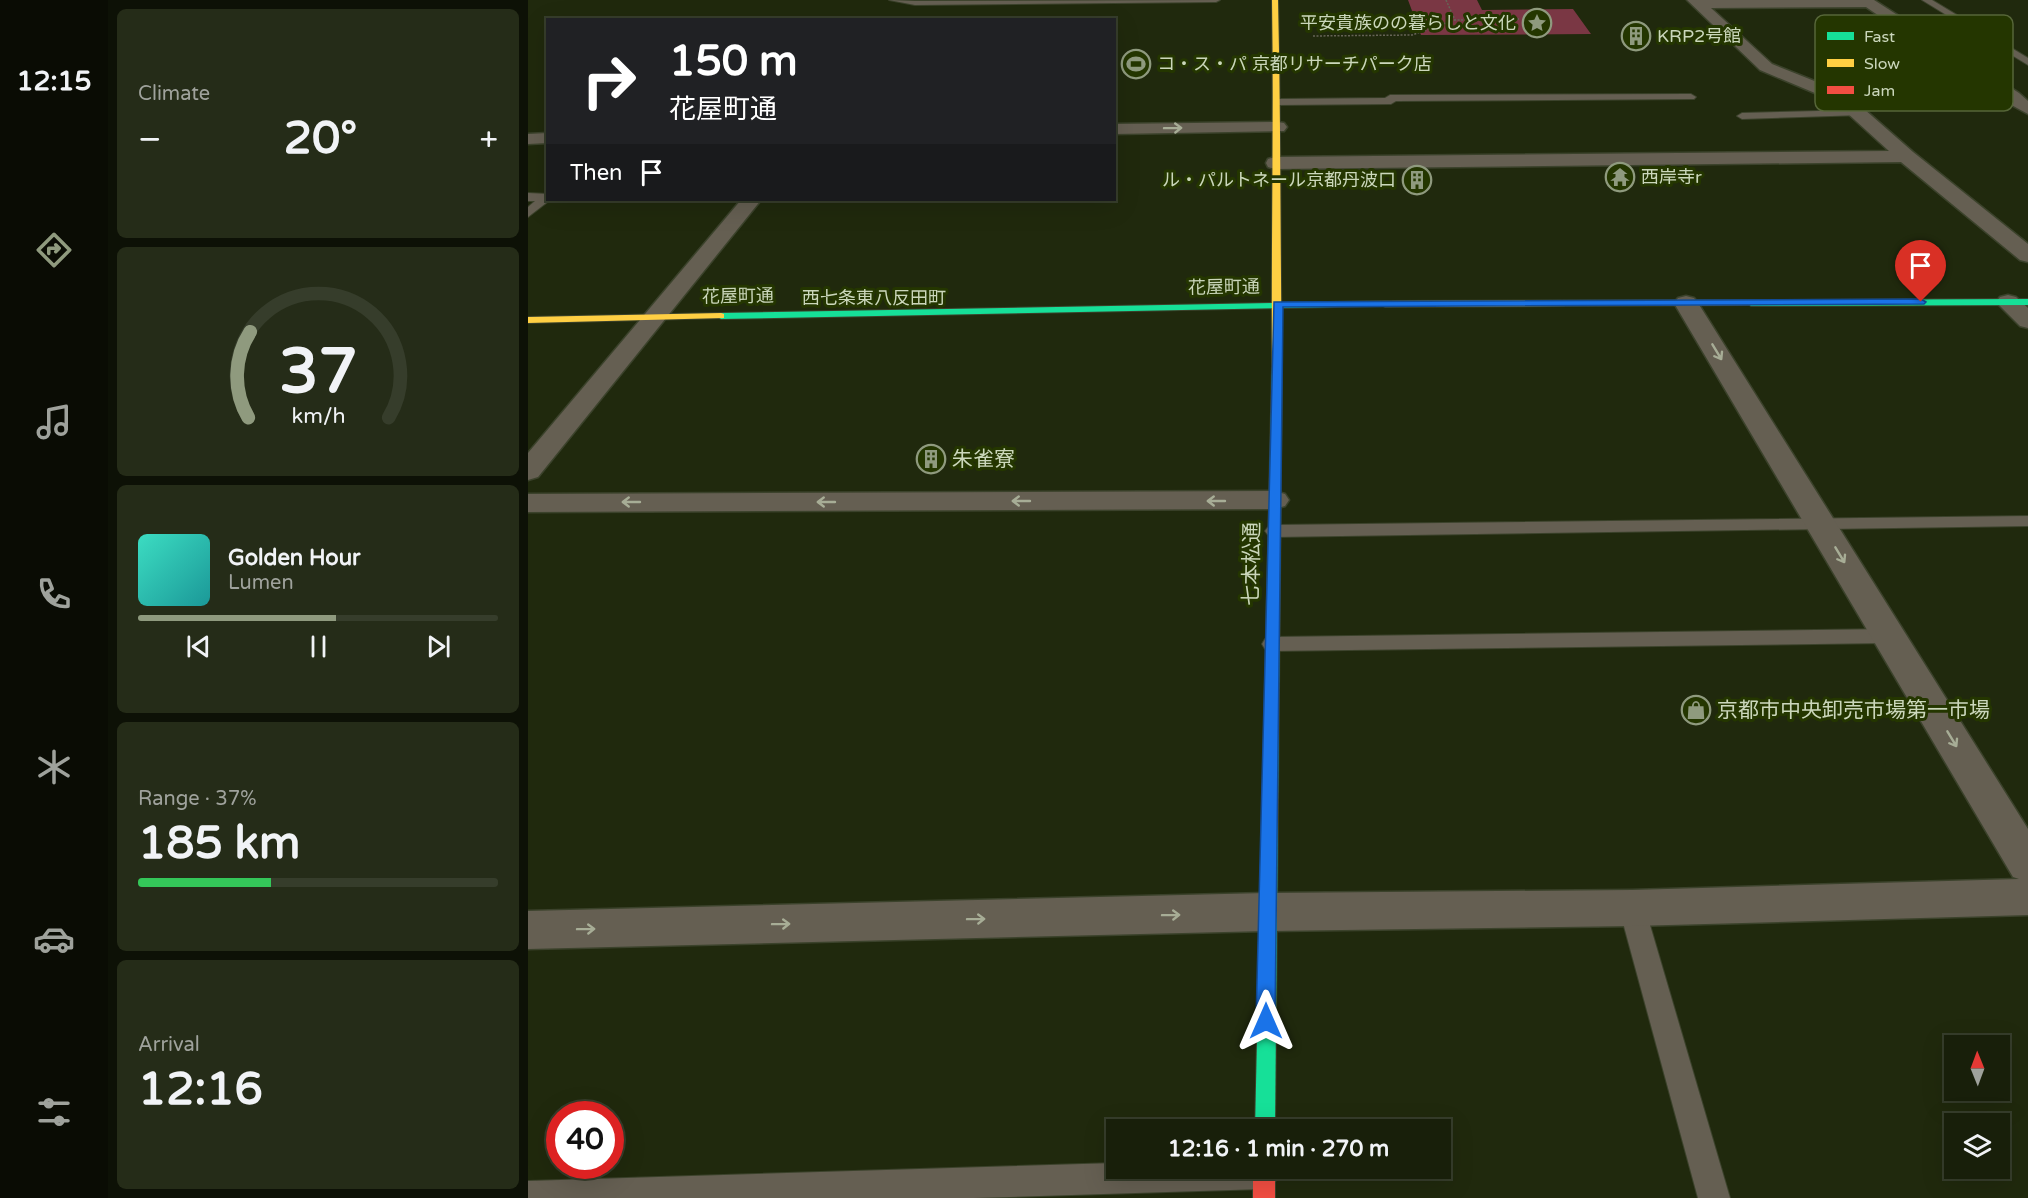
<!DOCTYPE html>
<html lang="en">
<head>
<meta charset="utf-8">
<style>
	body { margin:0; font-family:"Varela Round","Noto Sans JP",sans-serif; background:#252c18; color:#f1f3f6; height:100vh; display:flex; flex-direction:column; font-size:22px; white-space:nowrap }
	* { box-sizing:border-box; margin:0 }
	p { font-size:20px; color:#9fa29c }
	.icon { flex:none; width:33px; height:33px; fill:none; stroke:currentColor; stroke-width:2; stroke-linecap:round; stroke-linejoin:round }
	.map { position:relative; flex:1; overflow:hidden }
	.sheet { display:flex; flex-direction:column; gap:9px; padding:9px; background:#0d1106; width:420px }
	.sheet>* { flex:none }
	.banner { position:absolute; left:18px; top:18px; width:570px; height:183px; border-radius:0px; box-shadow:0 6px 24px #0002,0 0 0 2px #363d2b; background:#202124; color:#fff; overflow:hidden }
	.needle { width:39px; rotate:359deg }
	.buttons { position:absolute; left:1416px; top:1035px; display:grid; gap:12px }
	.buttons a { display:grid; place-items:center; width:66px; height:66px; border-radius:0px; background:#181f0a; box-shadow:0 6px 24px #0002,0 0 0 2px #363d2b; font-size:30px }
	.speed { position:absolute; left:18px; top:1101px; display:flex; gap:12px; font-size:30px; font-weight:700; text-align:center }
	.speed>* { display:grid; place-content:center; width:78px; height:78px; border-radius:50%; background:#181f0a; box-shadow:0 6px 24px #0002,0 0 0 2px #363d2b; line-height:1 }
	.speed .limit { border:9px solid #d22; background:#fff; color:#111 }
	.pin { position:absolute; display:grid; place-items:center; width:51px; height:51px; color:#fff; margin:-62px -26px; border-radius:50% 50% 50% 0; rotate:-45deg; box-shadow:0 0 6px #0007 }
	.pin .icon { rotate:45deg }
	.me { position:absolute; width:66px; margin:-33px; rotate:0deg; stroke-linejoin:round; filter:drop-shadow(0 0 4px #0008) }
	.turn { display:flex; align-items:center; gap:21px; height:126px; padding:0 24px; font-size:27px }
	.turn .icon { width:78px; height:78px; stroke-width:2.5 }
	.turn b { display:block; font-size:42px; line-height:51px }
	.then { display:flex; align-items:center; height:57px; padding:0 24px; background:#0003; gap:12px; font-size:22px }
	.big { font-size:45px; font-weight:800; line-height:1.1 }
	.sheet .tile { flex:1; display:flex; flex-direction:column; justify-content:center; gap:9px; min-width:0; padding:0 21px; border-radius:9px; background:#252c18 }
	.sheet .dial { align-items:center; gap:0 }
	.dial svg { height:156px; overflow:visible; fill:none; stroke:#363d2b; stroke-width:7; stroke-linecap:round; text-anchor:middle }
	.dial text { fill:#f1f3f6; stroke:none }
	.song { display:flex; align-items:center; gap:18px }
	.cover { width:72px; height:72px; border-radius:9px; background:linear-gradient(135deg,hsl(170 70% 55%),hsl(180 70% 35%)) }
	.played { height:6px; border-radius:3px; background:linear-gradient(90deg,#8f9a7e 55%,#363d2b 55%) }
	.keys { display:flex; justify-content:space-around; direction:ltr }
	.heat { display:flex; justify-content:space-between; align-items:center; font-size:33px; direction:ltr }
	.charge { height:9px; border-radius:4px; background:linear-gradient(90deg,#34c759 37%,#363d2b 0) }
	.trip { position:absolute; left:578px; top:1119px; width:345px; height:60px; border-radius:0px; background:#181f0a; box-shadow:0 6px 24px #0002,0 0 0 2px #363d2b; font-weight:800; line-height:60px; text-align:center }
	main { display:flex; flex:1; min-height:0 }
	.menu { display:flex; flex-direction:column; width:108px; justify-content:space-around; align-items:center; background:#0a0c04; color:#9fa29c }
	.menu .icon { width:42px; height:42px }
	.menu .on { color:#8f9a7e }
	.menu b { font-size:27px; color:#f1f3f6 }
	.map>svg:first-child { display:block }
	.green { fill:#7a3744 }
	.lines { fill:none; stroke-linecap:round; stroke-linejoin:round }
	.lane-casing { stroke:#3b422b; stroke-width:2 }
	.street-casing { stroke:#3b422b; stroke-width:3 }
	.fast-casing { stroke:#3b422b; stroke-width:2 }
	.slow-casing { stroke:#3b422b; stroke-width:2 }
	.jam-casing { stroke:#3b422b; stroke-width:2 }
	.path { stroke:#666456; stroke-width:1.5; stroke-dasharray:2 1.5; stroke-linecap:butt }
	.lane { fill:#655f52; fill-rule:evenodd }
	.street { fill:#655f52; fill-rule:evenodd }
	.fast { fill:#16e098; fill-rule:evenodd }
	.slow { fill:#ffcf43; fill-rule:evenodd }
	.jam { fill:#f24e42; fill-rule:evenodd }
	.oneway { stroke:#a7ad96 }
	.route { fill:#1a73e8; stroke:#114b97; stroke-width:1.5 }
	.labels { text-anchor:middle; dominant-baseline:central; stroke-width:6; stroke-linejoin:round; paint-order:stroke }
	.far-poi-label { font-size:18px; fill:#cbd7bb; stroke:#243600; text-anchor:start }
	.far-street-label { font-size:18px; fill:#cbd7bb; stroke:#243600 }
	.far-neighbourhood-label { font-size:18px; fill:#cbd7bb; stroke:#243600 }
	.poi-label { font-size:21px; fill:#cbd7bb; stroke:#243600; text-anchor:start }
	.street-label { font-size:21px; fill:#cbd7bb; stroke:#243600 }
	.key { fill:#243600; stroke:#566638; stroke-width:1.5 }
	.key-label { font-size:16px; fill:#cbd7bb }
</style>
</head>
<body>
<main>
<nav class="menu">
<b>12:15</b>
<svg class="icon on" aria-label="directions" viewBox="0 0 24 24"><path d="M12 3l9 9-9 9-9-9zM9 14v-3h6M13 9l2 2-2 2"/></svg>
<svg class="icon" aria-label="music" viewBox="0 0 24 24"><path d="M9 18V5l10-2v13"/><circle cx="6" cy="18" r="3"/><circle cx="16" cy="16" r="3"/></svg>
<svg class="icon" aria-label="phone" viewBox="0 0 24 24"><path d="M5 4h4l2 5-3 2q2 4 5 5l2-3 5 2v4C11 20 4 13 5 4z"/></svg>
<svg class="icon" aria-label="climate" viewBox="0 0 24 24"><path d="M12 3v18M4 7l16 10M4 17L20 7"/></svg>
<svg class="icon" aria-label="car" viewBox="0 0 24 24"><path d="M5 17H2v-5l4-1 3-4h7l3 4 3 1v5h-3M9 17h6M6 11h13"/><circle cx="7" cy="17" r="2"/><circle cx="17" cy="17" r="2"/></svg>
<svg class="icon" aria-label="filters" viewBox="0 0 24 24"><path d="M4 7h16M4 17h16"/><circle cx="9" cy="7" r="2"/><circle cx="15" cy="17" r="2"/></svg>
</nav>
<section class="sheet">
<div class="tile"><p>Climate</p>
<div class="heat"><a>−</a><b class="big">20°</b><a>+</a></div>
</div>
<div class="tile dial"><svg viewBox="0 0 100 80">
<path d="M14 69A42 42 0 1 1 86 69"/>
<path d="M14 69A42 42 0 0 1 15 25" stroke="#8f9a7e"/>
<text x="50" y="56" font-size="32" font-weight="700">37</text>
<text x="50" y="72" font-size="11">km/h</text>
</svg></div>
<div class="tile">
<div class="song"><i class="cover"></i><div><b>Golden Hour</b><p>Lumen</p></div></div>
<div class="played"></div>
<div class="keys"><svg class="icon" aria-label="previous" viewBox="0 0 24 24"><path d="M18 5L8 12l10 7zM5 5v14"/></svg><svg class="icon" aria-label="pause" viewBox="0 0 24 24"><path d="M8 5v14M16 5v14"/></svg><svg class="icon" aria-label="next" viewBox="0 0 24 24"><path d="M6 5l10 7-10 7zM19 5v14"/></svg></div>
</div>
<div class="tile"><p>Range · 37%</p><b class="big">185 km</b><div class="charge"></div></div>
<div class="tile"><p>Arrival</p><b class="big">12:16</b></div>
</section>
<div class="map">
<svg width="1500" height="1198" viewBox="0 0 1500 1198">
	<rect width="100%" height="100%" fill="#20290d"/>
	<!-- green -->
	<polygon class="green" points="880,0 949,0 954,10 1045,9 1063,34 893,35"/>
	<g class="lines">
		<!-- lane casing -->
		<g class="lane-casing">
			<g id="lane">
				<polygon points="361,0 387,1 692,0 688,2 387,5"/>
				<polygon points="1394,0 1404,0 1500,58 1500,65"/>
				<polygon points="1163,94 1168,97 1166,99 868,101 863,104 750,105 745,102 750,99 857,98 862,95"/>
				<polygon points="1330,110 1335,113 1334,115 1214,119 1209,116 1214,113"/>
				<polygon points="0,193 20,194 20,200 22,200 0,217 0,207 7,201 0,201"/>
				<polygon points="1500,516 1500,526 746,537 740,535 737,531 740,527 746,525"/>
				<polygon points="1362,629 1369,631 1372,636 1369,641 1362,643 744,651 737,649 734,644 737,639 744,637"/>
				<polygon points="1104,897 1113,900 1117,908 1202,1198 1170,1198 1091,908 1095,900"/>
				<polygon points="588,1163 588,1168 748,1168 750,1174 746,1185 735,1189 446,1198 0,1198 0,1181"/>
			</g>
		</g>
		<!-- street casing -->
		<g class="street-casing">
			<g id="street">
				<path d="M1159,0H1346L1491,93L1500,101V114L1478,102H1328L1385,152L1500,244V262L1492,260L1373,162L747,169L740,167L738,163L740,159L747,157L1361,151L1306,101L1232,70ZM1338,7L1463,92H1314L1244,64L1183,8Z"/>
				<polygon points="750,122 756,123 759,127 756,131 586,134 586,124"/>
				<polygon points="20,133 20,143 0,144 0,134"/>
				<polygon points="213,200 233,200 10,477 0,480 0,453"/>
				<polygon points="1480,295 1488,297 1500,308 1500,328 1492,326 1468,302 1472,297"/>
				<polygon points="1158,296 1166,298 1170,303 1500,829 1500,915 1104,926 738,931 0,949 0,911 738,893 1104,890 1491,879 1485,877 1146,303 1150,298"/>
				<polygon points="746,491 757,494 761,500 757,506 746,509 0,512 0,494"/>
			</g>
		</g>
		<!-- fast casing -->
		<g class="fast-casing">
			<g id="fast">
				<polygon points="1500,299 1500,305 1223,306 1218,303 1223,300"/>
				<polygon points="857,301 862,304 860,306 193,319 188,316 193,313"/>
				<polygon points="749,363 754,366 747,1130 727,1130 744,366"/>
			</g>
		</g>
		<!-- slow casing -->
		<g class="slow-casing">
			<g id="slow">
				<path d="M744,0H750C753,122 752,244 754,366L749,369L744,366C743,244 746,122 744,0Z"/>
				<polygon points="1223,300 1228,303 1226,305 857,307 852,304 857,301"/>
				<polygon points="193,313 196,314 196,318 0,323 0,317"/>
			</g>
		</g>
		<!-- jam casing -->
		<g class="jam-casing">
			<rect id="jam" x="725" y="1168" width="22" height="30"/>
		</g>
		<!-- path -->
		<g class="path">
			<polyline points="918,0 927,20 992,19"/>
			<polyline points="785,36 884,35 927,20"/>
		</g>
		<!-- lane -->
		<use href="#lane" class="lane"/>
		<!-- street -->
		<use href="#street" class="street"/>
		<!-- fast -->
		<use href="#fast" class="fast"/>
		<!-- slow -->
		<use href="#slow" class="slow"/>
		<!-- jam -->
		<use href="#jam" class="jam"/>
	</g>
	<!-- one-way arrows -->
	<defs><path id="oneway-shaft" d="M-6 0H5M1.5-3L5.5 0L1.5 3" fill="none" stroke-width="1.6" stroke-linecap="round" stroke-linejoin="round" transform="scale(1.5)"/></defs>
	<g class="oneway">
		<use href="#oneway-shaft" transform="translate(645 128) rotate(-1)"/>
		<use href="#oneway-shaft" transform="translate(1189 352) rotate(59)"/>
		<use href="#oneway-shaft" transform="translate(493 501) rotate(180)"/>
		<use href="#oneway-shaft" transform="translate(688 501) rotate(180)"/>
		<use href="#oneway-shaft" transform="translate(103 502) rotate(180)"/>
		<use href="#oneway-shaft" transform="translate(298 502) rotate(180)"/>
		<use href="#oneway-shaft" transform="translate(1312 555) rotate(59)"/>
		<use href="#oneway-shaft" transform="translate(1424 739) rotate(59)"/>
		<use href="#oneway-shaft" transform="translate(643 915) rotate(-1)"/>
		<use href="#oneway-shaft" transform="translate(448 919) rotate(-1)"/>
		<use href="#oneway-shaft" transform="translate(253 924) rotate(-1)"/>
		<use href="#oneway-shaft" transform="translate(58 929) rotate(-1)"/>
	</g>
	<!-- route -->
	<polygon class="route" points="1393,299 1398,302 1396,304 755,307 747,1021 744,1027 738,1030 731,1027 728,1021 746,302"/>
	<!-- icons -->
	<defs>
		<g id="sight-ring" transform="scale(1.5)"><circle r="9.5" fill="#243600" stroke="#8f9a7e" stroke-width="1.5"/><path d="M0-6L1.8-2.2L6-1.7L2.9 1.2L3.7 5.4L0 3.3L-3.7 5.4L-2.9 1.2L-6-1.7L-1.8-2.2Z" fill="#8f9a7e"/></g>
		<g id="building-ring" transform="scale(1.5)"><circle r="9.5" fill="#243600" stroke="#8f9a7e" stroke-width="1.5"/><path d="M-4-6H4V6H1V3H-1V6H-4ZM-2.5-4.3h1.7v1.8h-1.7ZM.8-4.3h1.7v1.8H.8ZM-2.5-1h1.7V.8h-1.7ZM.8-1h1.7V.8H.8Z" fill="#8f9a7e"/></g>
		<g id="stadium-ring" transform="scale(1.5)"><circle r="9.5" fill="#243600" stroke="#8f9a7e" stroke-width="1.5"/><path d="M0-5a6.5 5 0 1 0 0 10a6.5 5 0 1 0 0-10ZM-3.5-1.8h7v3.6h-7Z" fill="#8f9a7e"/></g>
		<g id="temple-ring" transform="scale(1.5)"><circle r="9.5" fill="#243600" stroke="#8f9a7e" stroke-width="1.5"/><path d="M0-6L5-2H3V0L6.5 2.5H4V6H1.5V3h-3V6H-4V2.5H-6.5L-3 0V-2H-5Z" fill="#8f9a7e"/></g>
		<g id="shop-ring" transform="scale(1.5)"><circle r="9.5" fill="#243600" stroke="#8f9a7e" stroke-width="1.5"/><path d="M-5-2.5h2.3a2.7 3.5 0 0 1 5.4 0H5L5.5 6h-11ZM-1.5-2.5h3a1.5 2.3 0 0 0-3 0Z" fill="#8f9a7e"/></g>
	</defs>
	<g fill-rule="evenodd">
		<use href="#sight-ring" x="1009" y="23"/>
		<use href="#building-ring" x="1108" y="36"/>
		<use href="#stadium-ring" x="608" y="64"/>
		<use href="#temple-ring" x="1092" y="177"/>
		<use href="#building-ring" x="889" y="180"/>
		<use href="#building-ring" x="403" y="459"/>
		<use href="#shop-ring" x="1168" y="710"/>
	</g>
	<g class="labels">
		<!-- far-poi labels -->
		<g class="far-poi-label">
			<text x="988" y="23" text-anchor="end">平安貴族のの暮らしと文化</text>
			<text x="1129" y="36">KRP2号館</text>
			<text x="629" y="64">コ・ス・パ 京都リサーチパーク店</text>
			<text x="1113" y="177">西岸寺r</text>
			<text x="868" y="180" text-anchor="end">ル・パルトネール京都丹波口</text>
		</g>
		<!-- far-street labels -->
		<g class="far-street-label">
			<text transform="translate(696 287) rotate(-1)">花屋町通</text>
			<text transform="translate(210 296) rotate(-1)">花屋町通</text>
		</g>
		<!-- far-neighbourhood labels -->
		<g class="far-neighbourhood-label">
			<text x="346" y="298">西七条東八反田町</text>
		</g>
		<!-- poi labels -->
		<g class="poi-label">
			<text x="424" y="459">朱雀寮</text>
			<text x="1189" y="710">京都市中央卸売市場第一市場</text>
		</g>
		<!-- street labels -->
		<g class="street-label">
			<text transform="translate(724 564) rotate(-89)">七本松通</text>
		</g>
	</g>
	<!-- legend -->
	<rect x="1287" y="15" width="198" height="96" rx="9" class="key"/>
	<rect x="1299" y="32" width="27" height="8" fill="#16e098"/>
	<rect x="1299" y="59" width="27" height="8" fill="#ffcf43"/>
	<rect x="1299" y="86" width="27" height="8" fill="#f24e42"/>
	<g class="key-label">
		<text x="1336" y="42">Fast</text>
		<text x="1336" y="69">Slow</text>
		<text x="1336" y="96">Jam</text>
	</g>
</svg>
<div class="buttons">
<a><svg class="needle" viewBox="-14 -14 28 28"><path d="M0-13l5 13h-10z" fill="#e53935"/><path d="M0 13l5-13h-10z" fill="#9fa29c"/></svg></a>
<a><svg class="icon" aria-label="layers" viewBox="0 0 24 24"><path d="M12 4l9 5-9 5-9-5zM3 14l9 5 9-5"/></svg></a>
</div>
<div class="speed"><div class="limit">40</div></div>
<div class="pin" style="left:1393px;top:302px;background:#d93025"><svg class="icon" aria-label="arrive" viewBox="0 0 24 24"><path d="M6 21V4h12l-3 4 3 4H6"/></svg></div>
<svg class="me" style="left:738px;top:1021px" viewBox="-20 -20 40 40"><path d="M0-17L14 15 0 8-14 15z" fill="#1a73e8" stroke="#fff" stroke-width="4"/></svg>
<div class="trip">12:16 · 1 min · 270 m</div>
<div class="banner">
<div class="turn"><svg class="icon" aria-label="right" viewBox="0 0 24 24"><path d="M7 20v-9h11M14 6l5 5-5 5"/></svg><div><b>150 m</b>花屋町通</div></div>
<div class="then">Then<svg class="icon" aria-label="arrive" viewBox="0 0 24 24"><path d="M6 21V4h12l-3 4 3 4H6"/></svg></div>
</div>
</div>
</main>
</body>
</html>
